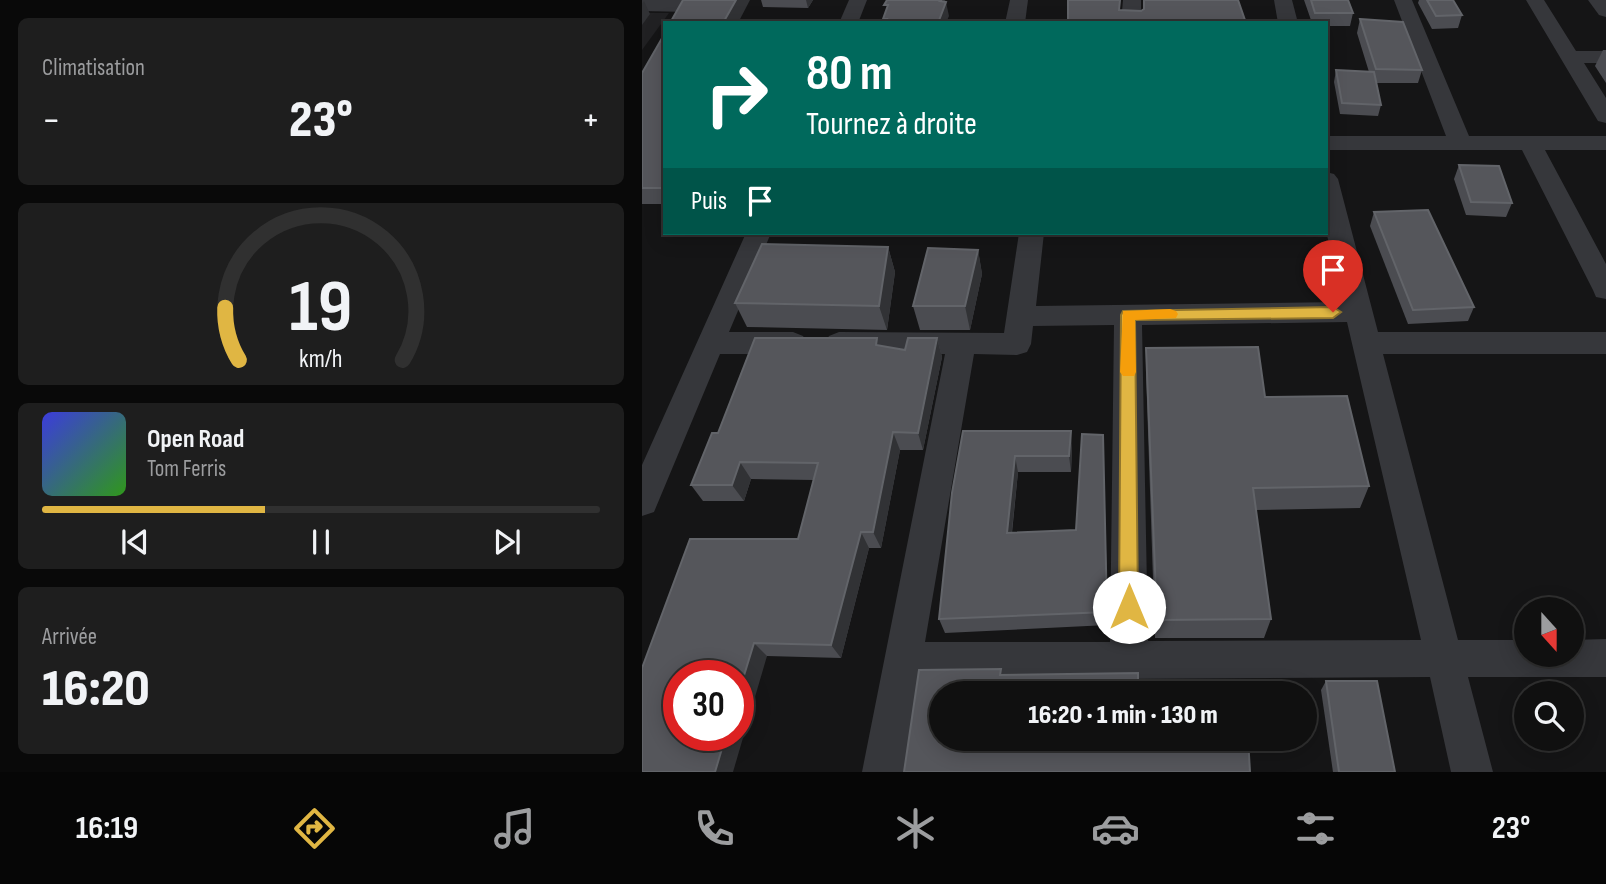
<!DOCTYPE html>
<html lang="fr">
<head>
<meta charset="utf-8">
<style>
	body { margin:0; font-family:"Sofia Sans Condensed",sans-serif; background:#1e1e1e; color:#f1f3f6; height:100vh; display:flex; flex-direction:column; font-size:26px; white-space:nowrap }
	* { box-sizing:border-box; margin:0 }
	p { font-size:23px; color:#9c9d9f }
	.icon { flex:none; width:38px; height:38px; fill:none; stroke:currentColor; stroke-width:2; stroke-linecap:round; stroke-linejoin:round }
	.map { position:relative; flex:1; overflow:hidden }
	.sheet { display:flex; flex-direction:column; gap:18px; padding:18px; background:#090909; width:642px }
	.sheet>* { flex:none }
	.hud { position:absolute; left:21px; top:21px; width:665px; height:214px; border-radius:0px; box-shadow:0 4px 18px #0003,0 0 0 2px #303030; background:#00695c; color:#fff; overflow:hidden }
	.needle { width:46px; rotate:159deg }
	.tools { position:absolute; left:872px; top:597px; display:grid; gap:14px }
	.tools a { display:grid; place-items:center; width:70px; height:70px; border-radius:50%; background:#101010; box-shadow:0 4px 18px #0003,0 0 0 2px #303030; font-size:35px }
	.speed { position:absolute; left:21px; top:660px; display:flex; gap:14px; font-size:35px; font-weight:700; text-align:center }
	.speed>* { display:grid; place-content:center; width:91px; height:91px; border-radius:50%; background:#101010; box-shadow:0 4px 18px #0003,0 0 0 2px #303030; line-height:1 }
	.speed .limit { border:10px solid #d22; background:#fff; color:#111 }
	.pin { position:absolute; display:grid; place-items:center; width:60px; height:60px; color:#fff; margin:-72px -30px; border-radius:50% 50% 50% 0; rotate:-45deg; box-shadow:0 0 7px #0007 }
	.pin .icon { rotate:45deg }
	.me { position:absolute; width:77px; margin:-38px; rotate:0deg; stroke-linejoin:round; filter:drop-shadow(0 0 5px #0008) }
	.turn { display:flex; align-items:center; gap:24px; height:147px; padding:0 28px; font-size:32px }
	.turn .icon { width:91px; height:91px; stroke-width:2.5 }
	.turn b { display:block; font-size:49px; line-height:60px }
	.then { display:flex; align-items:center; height:66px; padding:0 28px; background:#0003; gap:14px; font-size:26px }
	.big { font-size:52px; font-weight:800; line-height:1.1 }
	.sheet .tile { flex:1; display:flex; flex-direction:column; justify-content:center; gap:10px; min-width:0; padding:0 24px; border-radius:10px; background:#1e1e1e }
	.sheet .dial { align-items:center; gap:0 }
	.dial svg { height:182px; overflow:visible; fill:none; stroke:#303030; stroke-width:7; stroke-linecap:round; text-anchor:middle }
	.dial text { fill:#f1f3f6; stroke:none }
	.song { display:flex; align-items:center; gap:21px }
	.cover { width:84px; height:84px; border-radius:10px; background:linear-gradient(135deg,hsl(240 70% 55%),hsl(110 70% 35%)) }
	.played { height:7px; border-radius:4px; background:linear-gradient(90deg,#e0b643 40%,#303030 40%) }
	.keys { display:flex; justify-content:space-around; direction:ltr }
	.heat { display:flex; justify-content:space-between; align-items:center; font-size:38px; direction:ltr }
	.trip { position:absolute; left:287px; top:681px; width:388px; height:70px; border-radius:35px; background:#101010; box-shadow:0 4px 18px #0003,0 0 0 2px #303030; font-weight:800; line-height:70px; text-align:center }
	.dock { display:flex; height:112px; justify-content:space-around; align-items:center; background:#060606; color:#9c9d9f }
	.dock .icon { width:49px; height:49px }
	.dock .active { color:#e0b643 }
	.dock b { font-size:32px; color:#f1f3f6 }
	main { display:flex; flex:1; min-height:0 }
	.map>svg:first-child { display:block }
	.built { fill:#212123 }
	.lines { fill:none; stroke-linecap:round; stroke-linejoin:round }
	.minor { fill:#36373b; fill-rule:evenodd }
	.wall { fill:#4b4c51 }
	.shaded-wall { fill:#313235 }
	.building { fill:#55565b; stroke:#626469; stroke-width:2 }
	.route { fill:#e0b643; stroke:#92762c; stroke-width:2 }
	.slow { fill:#f59e0b }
</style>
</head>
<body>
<main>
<section class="sheet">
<div class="tile"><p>Climatisation</p>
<div class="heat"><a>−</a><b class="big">23°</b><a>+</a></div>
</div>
<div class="tile dial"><svg viewBox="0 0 100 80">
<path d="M14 69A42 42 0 1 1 86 69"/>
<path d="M14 69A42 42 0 0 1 8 46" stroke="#e0b643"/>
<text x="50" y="56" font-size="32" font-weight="700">19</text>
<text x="50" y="72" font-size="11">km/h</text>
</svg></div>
<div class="tile">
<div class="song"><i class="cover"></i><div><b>Open Road</b><p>Tom Ferris</p></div></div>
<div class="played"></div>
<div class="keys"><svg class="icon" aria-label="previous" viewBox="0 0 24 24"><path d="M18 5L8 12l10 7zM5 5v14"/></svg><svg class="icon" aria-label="pause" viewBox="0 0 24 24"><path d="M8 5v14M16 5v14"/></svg><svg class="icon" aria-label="next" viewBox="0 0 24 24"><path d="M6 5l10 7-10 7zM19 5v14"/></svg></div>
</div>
<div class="tile"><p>Arrivée</p><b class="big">16:20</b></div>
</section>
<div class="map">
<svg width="964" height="772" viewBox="0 0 964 772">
	<rect width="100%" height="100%" fill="#151516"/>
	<!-- built -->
	<polygon class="built" points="0,13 27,13 0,50"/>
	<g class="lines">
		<!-- minor -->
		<g class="minor">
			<polygon points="0,0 48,0 57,6 48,12 0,11"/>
			<polygon points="207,0 225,0 216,23 197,23"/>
			<polygon points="368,0 386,0 383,23 363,23"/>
			<polygon points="481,0 499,0 499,23 479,23"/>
			<polygon points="632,0 650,0 656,23 636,23"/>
			<polygon points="752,0 770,0 827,136 964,136 964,150 903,150 964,264 964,299 954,297 951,290 880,150 684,150 684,136 804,136"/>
			<polygon points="884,0 902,0 934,51 964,51 964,63 942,63 964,98 964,123 956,121 953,116"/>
			<polygon points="946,0 964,0 964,17 957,15"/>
			<path d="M684,172L692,174L696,179L736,332H964V354H741L816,640H884V654H929V640L964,639V677H826L851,772H809L788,677L277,680L262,772H220L303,354H197L187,350L183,343L187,336L197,332L362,333L377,233H402L394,306L701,302L684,231ZM705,322L779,640L506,641L500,325ZM472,325L468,642H283L332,354L375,355L385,352L389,344L391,326Z"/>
			<polygon points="104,233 129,233 87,332 151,332 161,336 165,343 161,350 151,354 78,354 12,512 0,516 0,465"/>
		</g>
	</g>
	<!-- wall -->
	<g class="wall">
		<polygon points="119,0 171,0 166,8 121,7"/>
		<polygon points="662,0 706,0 711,13 708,26 684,26 684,23 670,23"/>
		<polygon points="777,0 811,0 820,15 816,28 790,29 776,3"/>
		<polygon points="718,19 780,70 776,83 734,83 739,105 736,116 698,114 692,82 694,70 727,72 715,33"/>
		<polygon points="23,33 23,204 0,204 0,73"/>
		<polygon points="961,50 964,50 964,83 953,66"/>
		<polygon points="817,165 870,203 864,217 824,215 812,179"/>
		<polygon points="732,212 832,307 826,321 766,324 728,226"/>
		<polygon points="246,247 253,272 245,330 105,327 93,303"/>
		<polygon points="336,250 340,274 328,330 278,330 271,306"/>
		<polygon points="295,338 300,357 281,450 258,450 239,548 227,548 199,658 125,656 0,772 156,539 172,480 109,479 102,501 61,501 49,485 76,433 238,346 263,350"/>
		<polygon points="504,348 623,397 727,486 718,508 614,510 629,619 622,638 513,638 504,372"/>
		<polygon points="321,431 430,447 429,472 376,472 370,533 434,530 461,435 466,625 303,633 297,619"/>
		<polygon points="684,681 753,772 691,772 679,690"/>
	</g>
	<!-- shaded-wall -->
	<g class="shaded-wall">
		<polygon points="94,0 108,0 96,23 81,23"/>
		<polygon points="164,0 171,0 166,8"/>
		<polygon points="299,0 303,0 304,3 304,2 307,16 304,23 296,23"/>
		<polygon points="2,1 8,14 0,25 0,4"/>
		<polygon points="246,247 253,272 245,330 237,306"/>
		<polygon points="336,250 340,274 328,330 323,306"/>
		<polygon points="295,338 300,357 281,450 276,433"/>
		<polygon points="429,431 430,447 429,472 427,456"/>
		<polygon points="251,432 258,450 239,548 231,532"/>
		<polygon points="373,456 376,472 368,548 365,533"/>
		<polygon points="98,462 109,479 102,501 90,485"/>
		<polygon points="219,532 227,548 199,658 189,645"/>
		<polygon points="112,643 125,656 91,772 73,772 84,735 96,735 96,695"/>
	</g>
	<!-- building -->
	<g class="building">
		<polygon points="41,0 94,0 81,23 28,23"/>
		<polygon points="245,0 299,0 298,1 304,2 296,23 243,23 245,19 241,19 246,5 242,5"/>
		<polygon points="426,0 478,0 477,10 499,11 502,9 502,0 596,0 604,23 426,23"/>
		<polygon points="669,0 706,0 711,13 673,13"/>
		<polygon points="785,0 811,0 820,15 794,16"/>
		<polygon points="718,19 761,22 780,70 734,69"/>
		<polygon points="23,33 23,188 0,188 0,73"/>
		<polygon points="694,70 732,72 739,105 700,103"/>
		<polygon points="817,165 857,166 870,203 829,202"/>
		<polygon points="786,210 832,307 771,310 732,212"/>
		<polygon points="120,244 246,247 237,306 93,303"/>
		<polygon points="286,248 336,250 323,306 271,306"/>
		<polygon points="113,338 235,338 234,345 263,350 266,338 295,338 276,433 251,432 231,532 219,532 189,645 112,643 96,695 96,676 37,676 37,735 84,735 73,772 0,772 0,668 48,539 156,539 176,463 98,462 90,485 49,485 70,433 76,433"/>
		<polygon points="616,347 623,397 705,396 727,486 611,488 629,619 515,620 504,348"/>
		<polygon points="321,431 429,431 427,456 373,456 365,533 434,530 440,434 461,435 465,612 297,619 310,493"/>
		<polygon points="359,669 358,675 496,673 496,683 602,684 602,693 299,693 299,738 606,738 608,772 262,772 277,670"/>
		<polygon points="684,681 735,681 753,772 697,772"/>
	</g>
	<!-- route -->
	<polygon class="route" points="691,307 699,312 691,318 493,320 496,607 494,613 487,616 480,613 477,607 479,315 481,311"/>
	<!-- slow -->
	<polygon class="slow" points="528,309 534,311 536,314 534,318 493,320 494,372 492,376 481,376 478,372 481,311"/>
</svg>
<div class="tools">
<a><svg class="needle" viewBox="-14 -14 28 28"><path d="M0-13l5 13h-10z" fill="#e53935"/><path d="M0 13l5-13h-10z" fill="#9c9d9f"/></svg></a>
<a><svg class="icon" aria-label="search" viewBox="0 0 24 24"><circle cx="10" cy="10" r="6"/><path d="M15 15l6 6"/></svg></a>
</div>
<div class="speed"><div class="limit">30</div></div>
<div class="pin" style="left:691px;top:312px;background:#d93025"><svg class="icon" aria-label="arrive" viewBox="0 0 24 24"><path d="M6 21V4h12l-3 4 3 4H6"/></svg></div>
<svg class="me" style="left:487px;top:607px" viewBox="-20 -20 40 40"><circle r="19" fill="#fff"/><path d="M0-13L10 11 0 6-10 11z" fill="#e0b643"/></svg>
<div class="trip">16:20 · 1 min · 130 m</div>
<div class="hud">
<div class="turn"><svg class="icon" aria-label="right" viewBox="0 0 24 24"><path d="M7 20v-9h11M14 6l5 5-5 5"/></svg><div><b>80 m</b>Tournez à droite</div></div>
<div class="then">Puis<svg class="icon" aria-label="arrive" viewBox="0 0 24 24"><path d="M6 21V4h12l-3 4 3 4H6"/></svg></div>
</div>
</div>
</main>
<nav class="dock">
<b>16:19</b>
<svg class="icon active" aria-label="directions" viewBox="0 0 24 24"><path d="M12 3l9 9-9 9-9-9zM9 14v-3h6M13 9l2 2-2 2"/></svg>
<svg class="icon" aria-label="music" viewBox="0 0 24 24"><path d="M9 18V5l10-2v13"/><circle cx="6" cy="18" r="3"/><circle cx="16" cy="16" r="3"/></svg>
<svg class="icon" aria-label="phone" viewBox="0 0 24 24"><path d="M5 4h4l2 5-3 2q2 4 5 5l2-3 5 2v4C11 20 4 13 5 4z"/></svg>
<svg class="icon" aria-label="climate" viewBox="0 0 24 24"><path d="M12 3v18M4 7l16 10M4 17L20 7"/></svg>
<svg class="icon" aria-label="car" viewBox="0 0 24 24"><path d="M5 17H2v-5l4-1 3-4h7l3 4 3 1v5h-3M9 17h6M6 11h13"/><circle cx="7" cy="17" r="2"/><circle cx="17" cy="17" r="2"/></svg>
<svg class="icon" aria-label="filters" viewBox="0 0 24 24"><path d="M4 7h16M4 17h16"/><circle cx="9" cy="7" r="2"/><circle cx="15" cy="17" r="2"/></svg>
<b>23°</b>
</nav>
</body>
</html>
